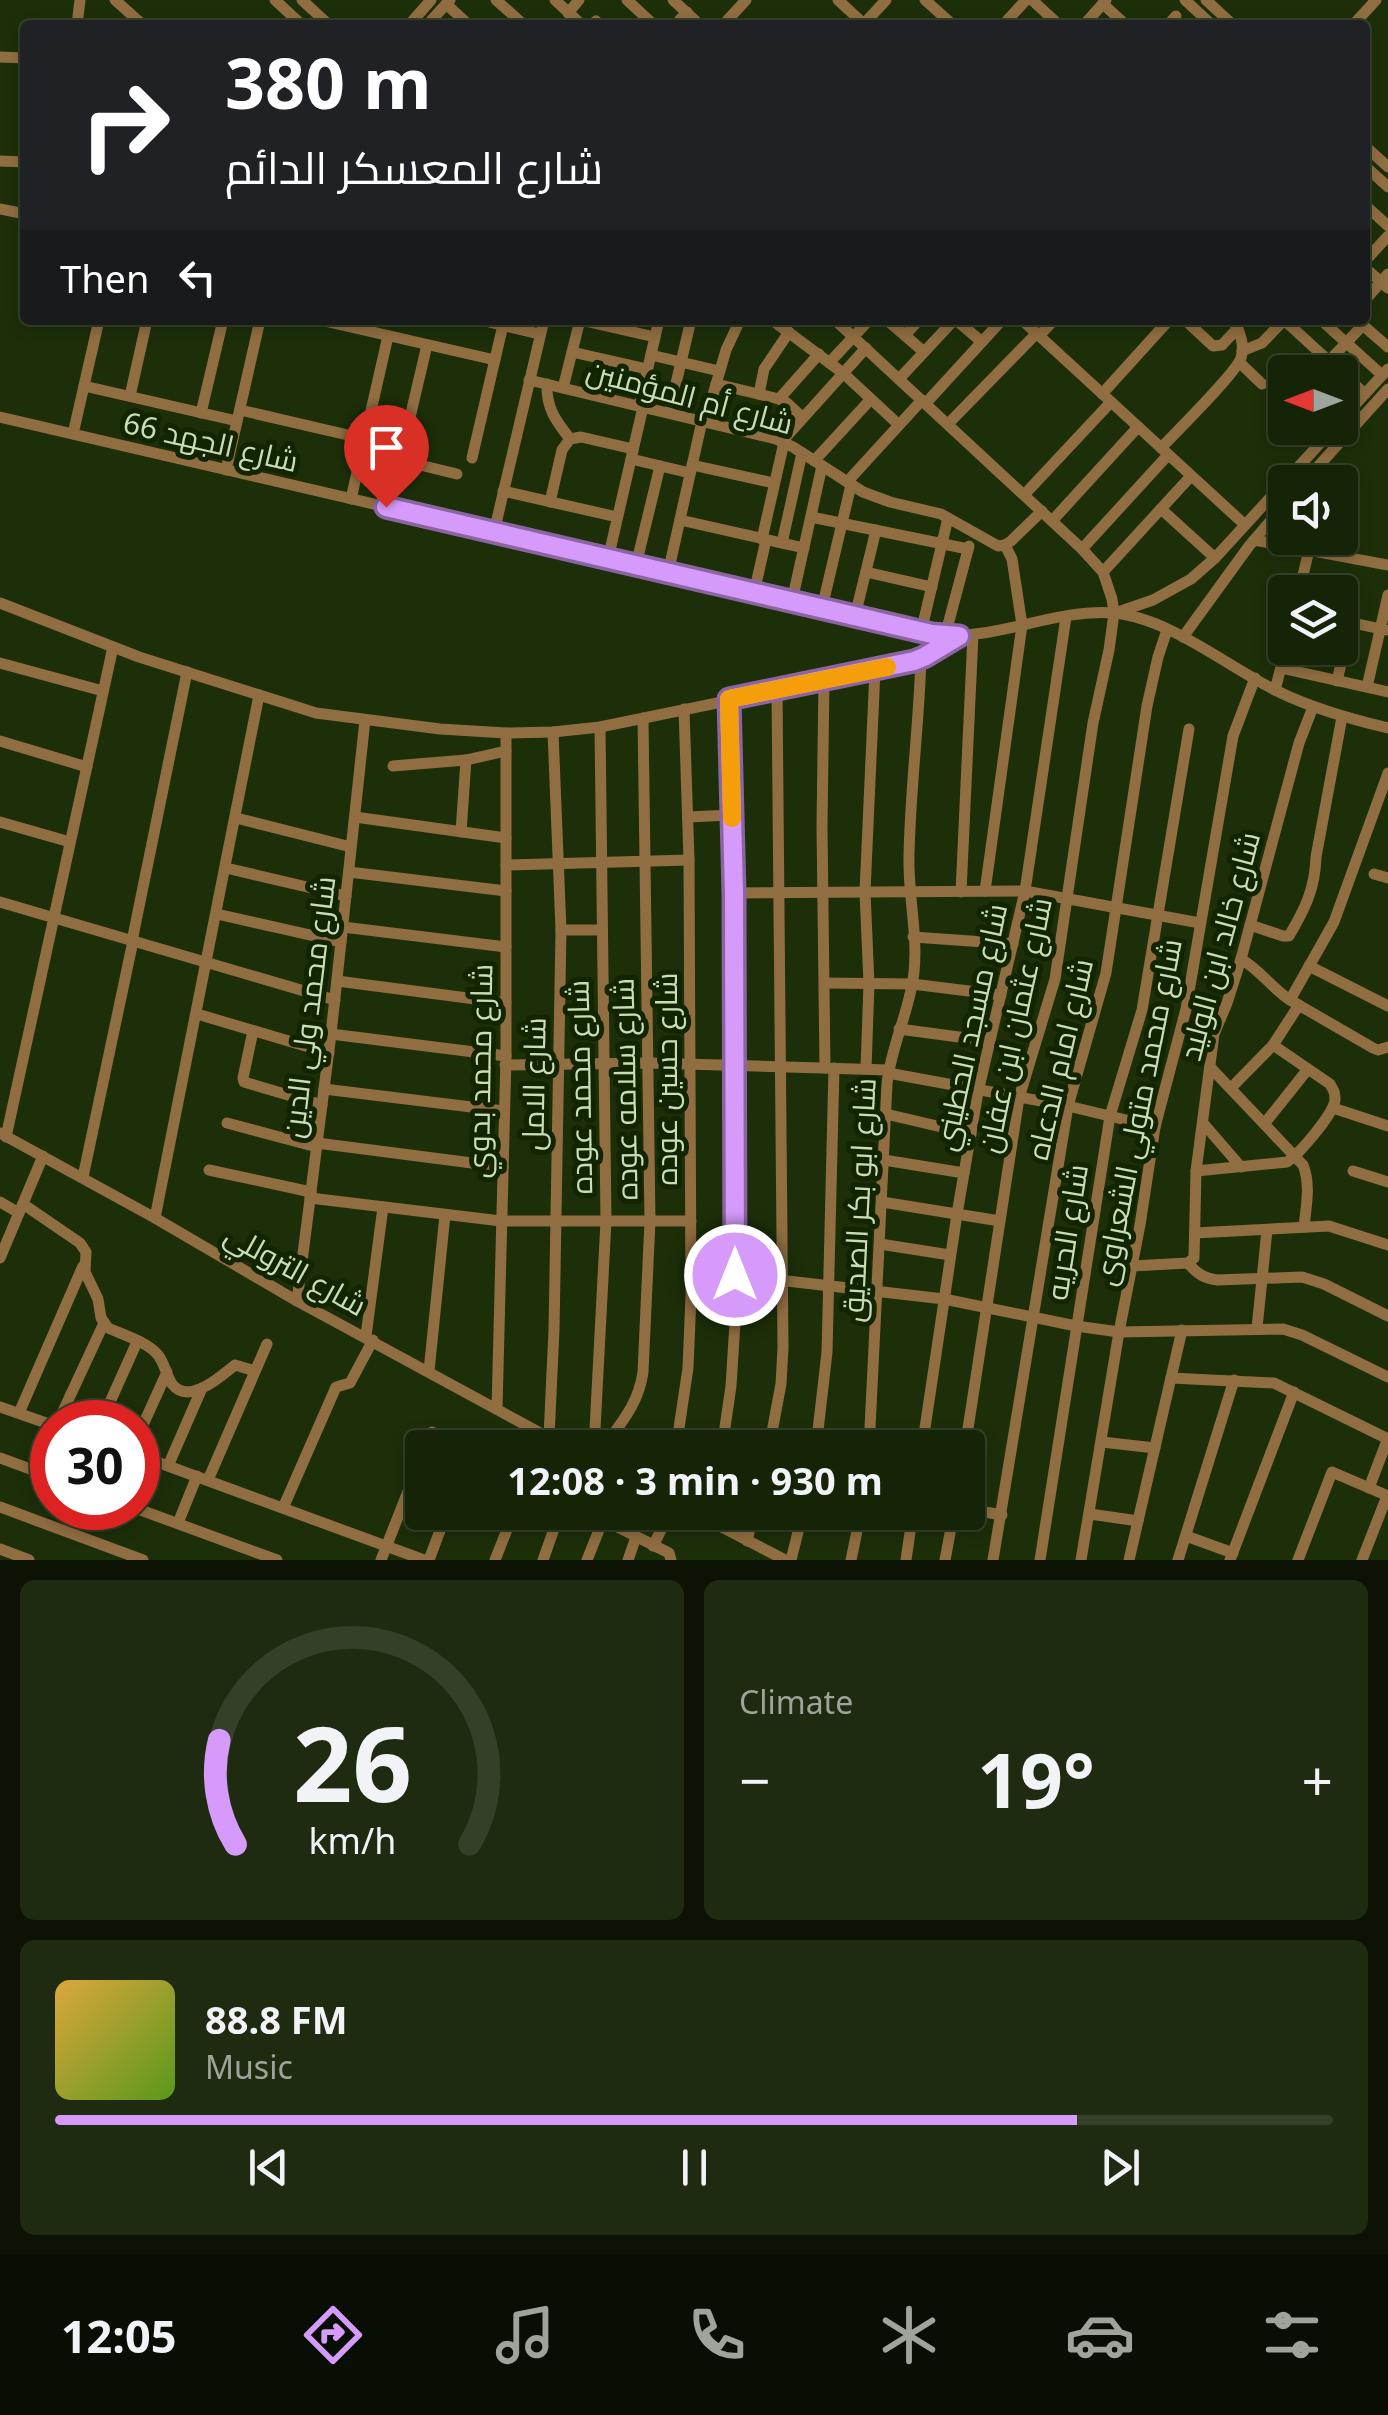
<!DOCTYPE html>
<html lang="en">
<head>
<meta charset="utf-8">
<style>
	body { margin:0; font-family:"Noto Sans",Cairo,sans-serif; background:#1e2b11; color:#f1f3f6; height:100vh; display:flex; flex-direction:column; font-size:38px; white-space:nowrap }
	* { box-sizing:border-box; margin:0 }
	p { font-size:32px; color:#9da49b }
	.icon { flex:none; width:55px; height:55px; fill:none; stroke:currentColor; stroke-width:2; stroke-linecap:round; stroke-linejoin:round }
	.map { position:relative; height:1560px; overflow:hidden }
	.drawer { display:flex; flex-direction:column; gap:20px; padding:20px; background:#0c1304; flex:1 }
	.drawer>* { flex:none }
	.hud { position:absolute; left:20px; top:20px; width:1350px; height:305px; border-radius:10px; box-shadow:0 5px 15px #0003,0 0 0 2px #344028; background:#202124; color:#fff; overflow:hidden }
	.needle { width:65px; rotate:270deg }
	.tools { position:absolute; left:1268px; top:355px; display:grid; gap:20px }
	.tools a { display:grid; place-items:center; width:90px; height:90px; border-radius:10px; background:#152307; box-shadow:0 5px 15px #0003,0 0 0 2px #344028; font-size:50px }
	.speed { position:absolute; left:30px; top:1400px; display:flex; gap:20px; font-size:50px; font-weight:700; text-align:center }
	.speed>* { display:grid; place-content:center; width:130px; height:130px; border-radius:50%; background:#152307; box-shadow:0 5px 15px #0003,0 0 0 2px #344028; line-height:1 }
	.speed .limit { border:15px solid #d22; background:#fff; color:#111 }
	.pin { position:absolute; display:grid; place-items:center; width:85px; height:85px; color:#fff; margin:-102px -42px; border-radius:50% 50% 50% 0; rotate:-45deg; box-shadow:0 0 10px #0007 }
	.pin .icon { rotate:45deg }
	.me { position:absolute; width:110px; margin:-55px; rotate:0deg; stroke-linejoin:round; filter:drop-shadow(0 0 8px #0008) }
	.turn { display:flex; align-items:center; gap:35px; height:210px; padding:0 40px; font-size:45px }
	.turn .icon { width:130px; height:130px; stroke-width:2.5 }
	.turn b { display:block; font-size:70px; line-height:85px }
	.then { display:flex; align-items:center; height:95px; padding:0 40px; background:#0003; gap:20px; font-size:38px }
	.big { font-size:75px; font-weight:700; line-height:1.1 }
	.drawer .widget { flex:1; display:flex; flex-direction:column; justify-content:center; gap:15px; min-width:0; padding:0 35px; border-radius:15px; background:#1e2b11 }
	.drawer .dial { align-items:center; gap:0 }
	.dial svg { height:260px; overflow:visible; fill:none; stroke:#344028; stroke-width:7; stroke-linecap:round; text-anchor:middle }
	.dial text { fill:#f1f3f6; stroke:none }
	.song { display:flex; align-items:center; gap:30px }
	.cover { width:120px; height:120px; border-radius:15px; background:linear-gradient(135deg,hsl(40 70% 55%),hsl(90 70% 35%)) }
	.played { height:10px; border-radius:5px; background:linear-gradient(90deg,#d69bfa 80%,#344028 80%) }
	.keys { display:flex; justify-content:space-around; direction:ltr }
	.heat { display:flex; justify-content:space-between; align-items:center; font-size:55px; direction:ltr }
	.drawer .tiles { flex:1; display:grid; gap:20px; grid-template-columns:1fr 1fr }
	.widget:last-child { grid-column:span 2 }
	.trip { position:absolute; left:405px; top:1430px; width:580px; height:100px; border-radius:10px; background:#152307; box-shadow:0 5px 15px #0003,0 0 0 2px #344028; font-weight:700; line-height:100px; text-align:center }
	.tabs { display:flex; height:160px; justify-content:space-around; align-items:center; background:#080e03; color:#9da49b }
	.tabs .icon { width:70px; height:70px }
	.tabs .current { color:#d69bfa }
	.tabs b { font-size:45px; color:#f1f3f6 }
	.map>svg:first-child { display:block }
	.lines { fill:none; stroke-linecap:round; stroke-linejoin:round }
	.minor { stroke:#916e41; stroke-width:11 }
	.route-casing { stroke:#8b65a2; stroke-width:25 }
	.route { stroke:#d69bfa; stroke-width:18 }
	.slow { stroke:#f59e0b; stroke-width:18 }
	.labels { text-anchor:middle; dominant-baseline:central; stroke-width:10; stroke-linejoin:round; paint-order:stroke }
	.street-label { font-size:30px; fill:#c8ddb8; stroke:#122500 }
</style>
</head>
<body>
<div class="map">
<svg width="1388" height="1560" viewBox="0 0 1388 1560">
	<rect width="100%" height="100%" fill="#1c2f09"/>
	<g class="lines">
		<!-- minor -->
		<g class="minor">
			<polyline points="115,0 143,25"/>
			<polyline points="275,0 302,25"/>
			<polyline points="302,0 329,25"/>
			<polyline points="496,0 524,25"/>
			<polyline points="555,0 582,25"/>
			<polyline points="627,0 654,25"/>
			<polyline points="673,0 700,25"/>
			<polyline points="838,0 865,25"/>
			<polyline points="925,0 953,25"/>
			<polyline points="1032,0 1059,25"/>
			<polyline points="1185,0 1212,25"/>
			<polyline points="1206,0 1233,25"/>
			<polyline points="446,4 469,25"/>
			<polyline points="1103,4 1126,25"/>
			<polyline points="568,13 579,0"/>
			<polyline points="77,25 80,0"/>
			<polyline points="409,25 431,0"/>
			<polyline points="427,25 450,0"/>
			<polyline points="592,25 596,21 601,25"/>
			<polyline points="675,25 687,12"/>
			<polyline points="723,25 746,0"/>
			<polyline points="863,25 886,0"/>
			<polyline points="1003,25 1026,0"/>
			<polyline points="1084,25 1106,0"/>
			<polyline points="1168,25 1176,16"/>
			<polyline points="1353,25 1376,0"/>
			<polyline points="0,57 25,58"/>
			<polyline points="1365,146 1388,167"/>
			<polyline points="0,161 25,162"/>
			<polyline points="1365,166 1388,187"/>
			<polyline points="1365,205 1388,226"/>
			<polyline points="0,209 25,214"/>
			<polyline points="1365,261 1388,236"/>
			<polyline points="1365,268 1388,288"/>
			<polyline points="1365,300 1388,274"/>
			<polyline points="320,320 495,360"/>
			<polyline points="481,320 539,334"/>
			<polyline points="772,320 843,373 899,425"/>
			<polyline points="835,320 1082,549 1103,572 1112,599 1114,613 1109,650 1093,723 1055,979 1019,1098 965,1448"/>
			<polyline points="887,320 924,352"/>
			<polyline points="956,320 982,342"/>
			<polyline points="1022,320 1244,524"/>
			<polyline points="1185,320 1213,346 1222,345 1238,328"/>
			<polyline points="1284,320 1365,394"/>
			<polyline points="1321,320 1382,375"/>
			<polyline points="1357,320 1388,347"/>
			<polyline points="905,335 919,320"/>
			<polyline points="1039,336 1054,320"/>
			<polyline points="1242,351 1262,343 1284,320"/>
			<polyline points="572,352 647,369"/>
			<polyline points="651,355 719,371"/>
			<polyline points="1329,361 1363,325"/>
			<polyline points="829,363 869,320"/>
			<polyline points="1240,363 1262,384"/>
			<polyline points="899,379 954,320"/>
			<polyline points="529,380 776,439 793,447 863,492 890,502 941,514 998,546 1005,545 1011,541 1042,511"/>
			<path d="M547,384C546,408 556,421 570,439"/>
			<polyline points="716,384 779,399 787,403 802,417"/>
			<polyline points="84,386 237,421"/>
			<polyline points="563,388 580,320 655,337"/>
			<polyline points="759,394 764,369 789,332"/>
			<polyline points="1102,394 1169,320"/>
			<polyline points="130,396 147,320"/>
			<polyline points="779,399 819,354"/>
			<polyline points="926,403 1002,320"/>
			<polyline points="639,406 659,320"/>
			<polyline points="240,410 365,439"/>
			<polyline points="201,413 223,320"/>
			<polyline points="669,413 691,320"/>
			<path d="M0,417L932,634C993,643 1052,608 1114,613C1170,618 1229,668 1279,692C1314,709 1350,719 1388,728"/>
			<polyline points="1340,421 1388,369"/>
			<polyline points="705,422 726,350 740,320"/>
			<polyline points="948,424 1036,334"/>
			<polyline points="73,434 99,320"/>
			<path d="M1161,448C1176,432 1236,373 1241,358C1245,344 1240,331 1232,320"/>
			<polyline points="362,451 457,474"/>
			<polyline points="472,458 503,325"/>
			<polyline points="631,459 690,473"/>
			<polyline points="400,460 427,345"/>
			<polyline points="814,461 871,399"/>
			<polyline points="692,465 774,483"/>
			<polyline points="226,470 260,320"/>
			<polyline points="847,482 922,400"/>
			<polyline points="1304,482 1388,389"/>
			<polyline points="503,491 617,517"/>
			<polyline points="1024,495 1111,402"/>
			<polyline points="351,499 388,336"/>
			<polyline points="550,502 562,450 570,439 581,437 633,449"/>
			<polyline points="1161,509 1215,558"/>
			<polyline points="811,517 968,549"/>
			<polyline points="680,520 804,548"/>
			<polyline points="1052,521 1138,427"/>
			<polyline points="494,532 544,320"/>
			<polyline points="762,539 785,438 866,348"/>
			<polyline points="1254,540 1388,565"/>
			<polyline points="782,543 802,453"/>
			<polyline points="1082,549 1168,455"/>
			<polyline points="608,559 643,407"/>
			<polyline points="636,565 660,466"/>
			<polyline points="866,572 932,587"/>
			<polyline points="1103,572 1191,476"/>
			<polyline points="668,573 702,421"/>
			<polyline points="1299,592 1309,550"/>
			<polyline points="754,593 766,540"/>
			<polyline points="792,601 822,466"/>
			<polyline points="0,603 139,657 316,713 440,729 506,733 553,732 600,727 824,681 913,661 957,637"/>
			<polyline points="822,608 851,485"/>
			<polyline points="1118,612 1153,600 1191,579 1215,558 1334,428"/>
			<polyline points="855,616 876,530"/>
			<polyline points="1340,620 1385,630"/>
			<polyline points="921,632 948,518"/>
			<polyline points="945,636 969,546"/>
			<polyline points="1183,637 1249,546 1285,504"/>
			<polyline points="0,663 103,691"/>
			<polyline points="1281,668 1388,692"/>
			<polyline points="824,681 822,826 825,1068"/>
			<polyline points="1337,681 1351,622"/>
			<polyline points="1367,687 1388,595"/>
			<polyline points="1275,690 1286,648"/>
			<polyline points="0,741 87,767"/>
			<polyline points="393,766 466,760 506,751"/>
			<polyline points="355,817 506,838"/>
			<polyline points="688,817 732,815"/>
			<polyline points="236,818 351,847"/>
			<polyline points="0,822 70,842"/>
			<polyline points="461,832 466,760"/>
			<polyline points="506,865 689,860"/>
			<polyline points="226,868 346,896"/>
			<polyline points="349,872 506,891"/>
			<polyline points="1374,874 1388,878"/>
			<polyline points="985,891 1022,625 1012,559 1005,545"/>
			<polyline points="961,892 973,635"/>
			<polyline points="733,893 1025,891 1200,923"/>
			<polyline points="0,902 335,1000"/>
			<polyline points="217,914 341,942"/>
			<path d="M1250,925L1283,936H1289C1305,909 1315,889 1316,857L1342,717"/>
			<polyline points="343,927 506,947"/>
			<polyline points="561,930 602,930"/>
			<polyline points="913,937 1013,944"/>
			<polyline points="132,941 187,672"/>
			<path d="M1241,959C1260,970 1272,988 1290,1000L1373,1048L1378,1050L1388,1047"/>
			<polyline points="1309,966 1388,1006"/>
			<polyline points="337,981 506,1003"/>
			<polyline points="825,983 912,984 1001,995"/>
			<polyline points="1290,1000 1334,922 1388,773"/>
			<polyline points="197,1014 329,1053"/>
			<polyline points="899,1029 989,1041"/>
			<polyline points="253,1031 243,1078 244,1082 322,1105"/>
			<polyline points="331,1034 506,1056"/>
			<polyline points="505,1065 649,1063 889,1070"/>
			<path d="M1210,1067L1303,1165C1311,1185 1306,1206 1304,1227"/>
			<polyline points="866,1069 869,984 865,892 875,670"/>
			<polyline points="888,1073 1068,1106 1155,1127"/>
			<polyline points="1231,1088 1273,1045 1299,1005"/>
			<polyline points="324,1089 504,1111"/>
			<polyline points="1333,1108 1388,1126"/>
			<polyline points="886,1114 971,1134"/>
			<polyline points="227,1123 317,1147"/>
			<polyline points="1203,1123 1241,1167"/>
			<polyline points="1265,1123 1308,1069"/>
			<polyline points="0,1133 155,1218 297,1301 568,1448"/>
			<polyline points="6,1137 113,647"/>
			<polyline points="317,1143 503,1167"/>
			<polyline points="884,1160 964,1173"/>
			<polyline points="209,1170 311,1192"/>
			<path d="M1196,1171L1287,1162C1299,1154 1333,1115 1335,1100C1335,1092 1334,1091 1330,1084L1273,1045"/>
			<polyline points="1353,1171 1388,1182"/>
			<polyline points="83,1177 133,941"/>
			<polyline points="310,1198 501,1221 691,1221"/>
			<polyline points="0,1202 19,1213"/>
			<polyline points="882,1202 1000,1221"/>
			<path d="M23,1204L80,1243L86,1252L85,1272L98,1299L101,1318L108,1328C124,1335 147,1342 158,1355C165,1364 166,1375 172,1384C189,1406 221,1376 235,1365L255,1371"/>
			<polyline points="155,1218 259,695"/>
			<polyline points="1195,1233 1329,1226 1388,1245"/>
			<polyline points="880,1244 950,1255"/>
			<polyline points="0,1258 43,1156"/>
			<path d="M1188,1263C1197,1274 1204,1278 1217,1280L1302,1277L1324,1284L1388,1316"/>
			<polyline points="1132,1266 1188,1263 1194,1258 1196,1171 1214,1034 1227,1003 1241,959 1299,743 1313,707"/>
			<polyline points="735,1275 944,1299 1076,1326 1119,1332 1283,1329 1302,1335 1388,1377"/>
			<polyline points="297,1301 331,1034 365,720"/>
			<polyline points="1257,1328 1267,1230"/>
			<polyline points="366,1336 383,1207"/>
			<polyline points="429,1371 445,1215"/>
			<polyline points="1171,1378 1274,1383 1388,1439"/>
			<polyline points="0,1407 52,1425"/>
			<polyline points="497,1409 506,1056 506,733"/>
			<polyline points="19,1413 83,1266"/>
			<polyline points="58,1422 104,1323"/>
			<polyline points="101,1422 137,1342"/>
			<polyline points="138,1436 167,1372"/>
			<polyline points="549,1437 554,1330 561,930 553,732"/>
			<polyline points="1102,1442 1155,1448"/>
			<polyline points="870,1443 904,1448"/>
			<polyline points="426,1448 432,1432"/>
			<polyline points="594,1448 606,1221 600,727"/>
			<path d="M603,1448C621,1423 639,1403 643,1372L650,1221L643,718"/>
			<polyline points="676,1448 688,1368 691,1296 689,860 684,709"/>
			<polyline points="722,1448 731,1386 735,1323 733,893 729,699"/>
			<polyline points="769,1448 781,1384 783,1348 777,690"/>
			<polyline points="816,1448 827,1352 834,1068"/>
			<path d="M869,1448L887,1084C891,1045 910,1011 914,972C918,934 908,896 909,857C910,791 919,725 921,658"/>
			<polyline points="922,1448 957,1214 978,1092 1025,891 1066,617"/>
			<polyline points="138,1455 424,1560"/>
			<polyline points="0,1458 52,1477"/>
			<polyline points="168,1466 202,1388"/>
			<polyline points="208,1480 267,1344"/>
			<polyline points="1369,1488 1388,1438"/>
			<polyline points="0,1507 143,1560"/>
			<polyline points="135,1508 277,1560"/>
			<polyline points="283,1508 336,1387 350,1383 373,1340"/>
			<polyline points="968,1509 1002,1515"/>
			<polyline points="588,1512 669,1553 671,1560"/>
			<polyline points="693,1512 785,1560"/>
			<polyline points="1090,1514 1138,1521"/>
			<polyline points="178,1523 197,1476"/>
			<polyline points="1186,1536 1233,1553"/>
			<polyline points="747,1541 754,1512"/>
			<polyline points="653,1546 670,1512"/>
			<polyline points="0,1549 29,1560"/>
			<polyline points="381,1560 422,1456"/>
			<polyline points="429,1560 447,1512"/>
			<polyline points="495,1560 514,1512"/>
			<polyline points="543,1560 560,1512"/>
			<polyline points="587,1560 603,1520"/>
			<polyline points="628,1560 636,1537"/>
			<polyline points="791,1560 803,1512"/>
			<polyline points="851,1560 861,1512"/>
			<polyline points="906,1560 913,1512"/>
			<polyline points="945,1560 954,1512"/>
			<polyline points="993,1560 1068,1106 1106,973 1147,706 1158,657 1167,630"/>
			<polyline points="1040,1560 1110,1116 1142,1010 1189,729"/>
			<polyline points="1081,1560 1119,1332 1140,1225 1155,1127 1186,1009 1233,736 1255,678"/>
			<polyline points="1129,1560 1182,1330"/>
			<polyline points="1178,1560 1234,1380"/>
			<polyline points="1230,1560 1294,1392"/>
			<polyline points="1298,1560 1332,1472 1388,1496"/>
			<polyline points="1362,1560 1387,1496"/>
		</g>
	</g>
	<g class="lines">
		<!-- route casing -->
		<g class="route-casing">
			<polyline id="route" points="386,507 932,634 959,636 924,657 914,661 729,699 734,893 735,1275"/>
		</g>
		<!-- route -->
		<use href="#route" class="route"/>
		<!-- slow -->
		<polyline class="slow" points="732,818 729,699 887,667"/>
	</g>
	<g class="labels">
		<!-- street labels -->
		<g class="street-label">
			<text transform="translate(690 396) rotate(15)">شارع أم المؤمنين</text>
			<text transform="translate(211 441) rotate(13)">شارع الجهد 66</text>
			<text transform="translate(1219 946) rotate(-75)">شارع خالد ابن الوليد</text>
			<text transform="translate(308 1007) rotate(-83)">شارع محمد ولي الدين</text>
			<text transform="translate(1014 1025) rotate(-78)">شارع عثمان ابن عفان</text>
			<text transform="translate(970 1027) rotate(-78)">شارع مسجد الحطيني</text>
			<text transform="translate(1059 1059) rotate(-77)">شارع امام الدعاه</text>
			<text transform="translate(479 1071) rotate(-89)">شارع محمد بدوي</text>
			<text transform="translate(665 1079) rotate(-90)">شارع حسين عوده</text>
			<text transform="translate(533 1084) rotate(-89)">شارع الامل</text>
			<text transform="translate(579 1087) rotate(-91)">شارع محمد عوده</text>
			<text transform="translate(624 1089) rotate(-91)">شارع سلامه عوده</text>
			<text transform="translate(1137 1112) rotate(-79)">شارع محمد متولي الشعراوى</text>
			<text transform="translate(858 1200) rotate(-87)">شارع ابو بكر الصديق</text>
			<text transform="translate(1066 1232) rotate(-81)">شارع الحريه</text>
			<text transform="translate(296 1269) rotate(29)">شارع التروللي</text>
		</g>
	</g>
</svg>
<div class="tools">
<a><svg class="needle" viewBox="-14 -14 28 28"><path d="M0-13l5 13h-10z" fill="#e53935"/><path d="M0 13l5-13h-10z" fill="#9da49b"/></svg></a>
<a><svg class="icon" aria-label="sound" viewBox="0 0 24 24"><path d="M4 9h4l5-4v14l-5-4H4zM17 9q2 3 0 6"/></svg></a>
<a><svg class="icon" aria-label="layers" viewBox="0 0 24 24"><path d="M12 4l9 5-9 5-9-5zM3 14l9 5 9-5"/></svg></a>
</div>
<div class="speed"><div class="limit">30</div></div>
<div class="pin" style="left:386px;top:507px;background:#d93025"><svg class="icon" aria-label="arrive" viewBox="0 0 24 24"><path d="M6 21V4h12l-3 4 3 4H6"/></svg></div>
<svg class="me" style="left:735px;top:1275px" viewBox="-20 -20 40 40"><circle r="17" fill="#d69bfa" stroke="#fff" stroke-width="3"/><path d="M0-11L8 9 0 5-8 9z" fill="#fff"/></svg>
<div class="trip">12:08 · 3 min · 930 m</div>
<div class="hud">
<div class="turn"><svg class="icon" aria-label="right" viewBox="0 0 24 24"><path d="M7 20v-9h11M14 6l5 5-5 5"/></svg><div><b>380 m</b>شارع المعسكر الدائم</div></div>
<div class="then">Then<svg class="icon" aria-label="left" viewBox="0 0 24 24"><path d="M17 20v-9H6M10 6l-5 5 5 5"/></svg></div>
</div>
</div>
<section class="drawer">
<div class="tiles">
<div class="widget dial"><svg viewBox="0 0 100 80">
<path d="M14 69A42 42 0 1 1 86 69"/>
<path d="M14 69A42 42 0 0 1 9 37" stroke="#d69bfa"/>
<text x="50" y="56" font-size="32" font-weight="700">26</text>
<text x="50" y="72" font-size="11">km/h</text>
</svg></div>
<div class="widget"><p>Climate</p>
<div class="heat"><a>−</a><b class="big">19°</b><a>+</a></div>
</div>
<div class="widget">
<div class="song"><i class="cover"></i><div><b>88.8 FM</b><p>Music</p></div></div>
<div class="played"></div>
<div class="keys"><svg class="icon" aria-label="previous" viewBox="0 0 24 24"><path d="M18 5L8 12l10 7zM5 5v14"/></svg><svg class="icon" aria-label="pause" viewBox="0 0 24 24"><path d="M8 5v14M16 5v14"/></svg><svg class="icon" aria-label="next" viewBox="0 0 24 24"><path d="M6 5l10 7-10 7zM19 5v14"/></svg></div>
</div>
</div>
</section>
<nav class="tabs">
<b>12:05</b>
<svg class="icon current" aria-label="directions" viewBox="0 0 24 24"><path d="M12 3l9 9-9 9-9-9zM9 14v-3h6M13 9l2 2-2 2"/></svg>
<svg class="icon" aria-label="music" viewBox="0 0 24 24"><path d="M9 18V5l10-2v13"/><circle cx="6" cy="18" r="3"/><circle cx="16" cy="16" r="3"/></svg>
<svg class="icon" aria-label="phone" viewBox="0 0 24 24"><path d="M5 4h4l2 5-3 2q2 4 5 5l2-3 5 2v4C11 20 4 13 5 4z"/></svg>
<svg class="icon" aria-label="climate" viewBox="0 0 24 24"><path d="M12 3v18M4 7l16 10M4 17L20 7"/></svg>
<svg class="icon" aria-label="car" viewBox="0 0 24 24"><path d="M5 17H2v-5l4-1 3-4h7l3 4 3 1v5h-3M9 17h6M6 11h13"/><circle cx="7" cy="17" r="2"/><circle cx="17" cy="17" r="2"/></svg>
<svg class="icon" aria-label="filters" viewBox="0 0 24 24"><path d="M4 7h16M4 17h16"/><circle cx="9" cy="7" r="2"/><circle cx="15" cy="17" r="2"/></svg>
</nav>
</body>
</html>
